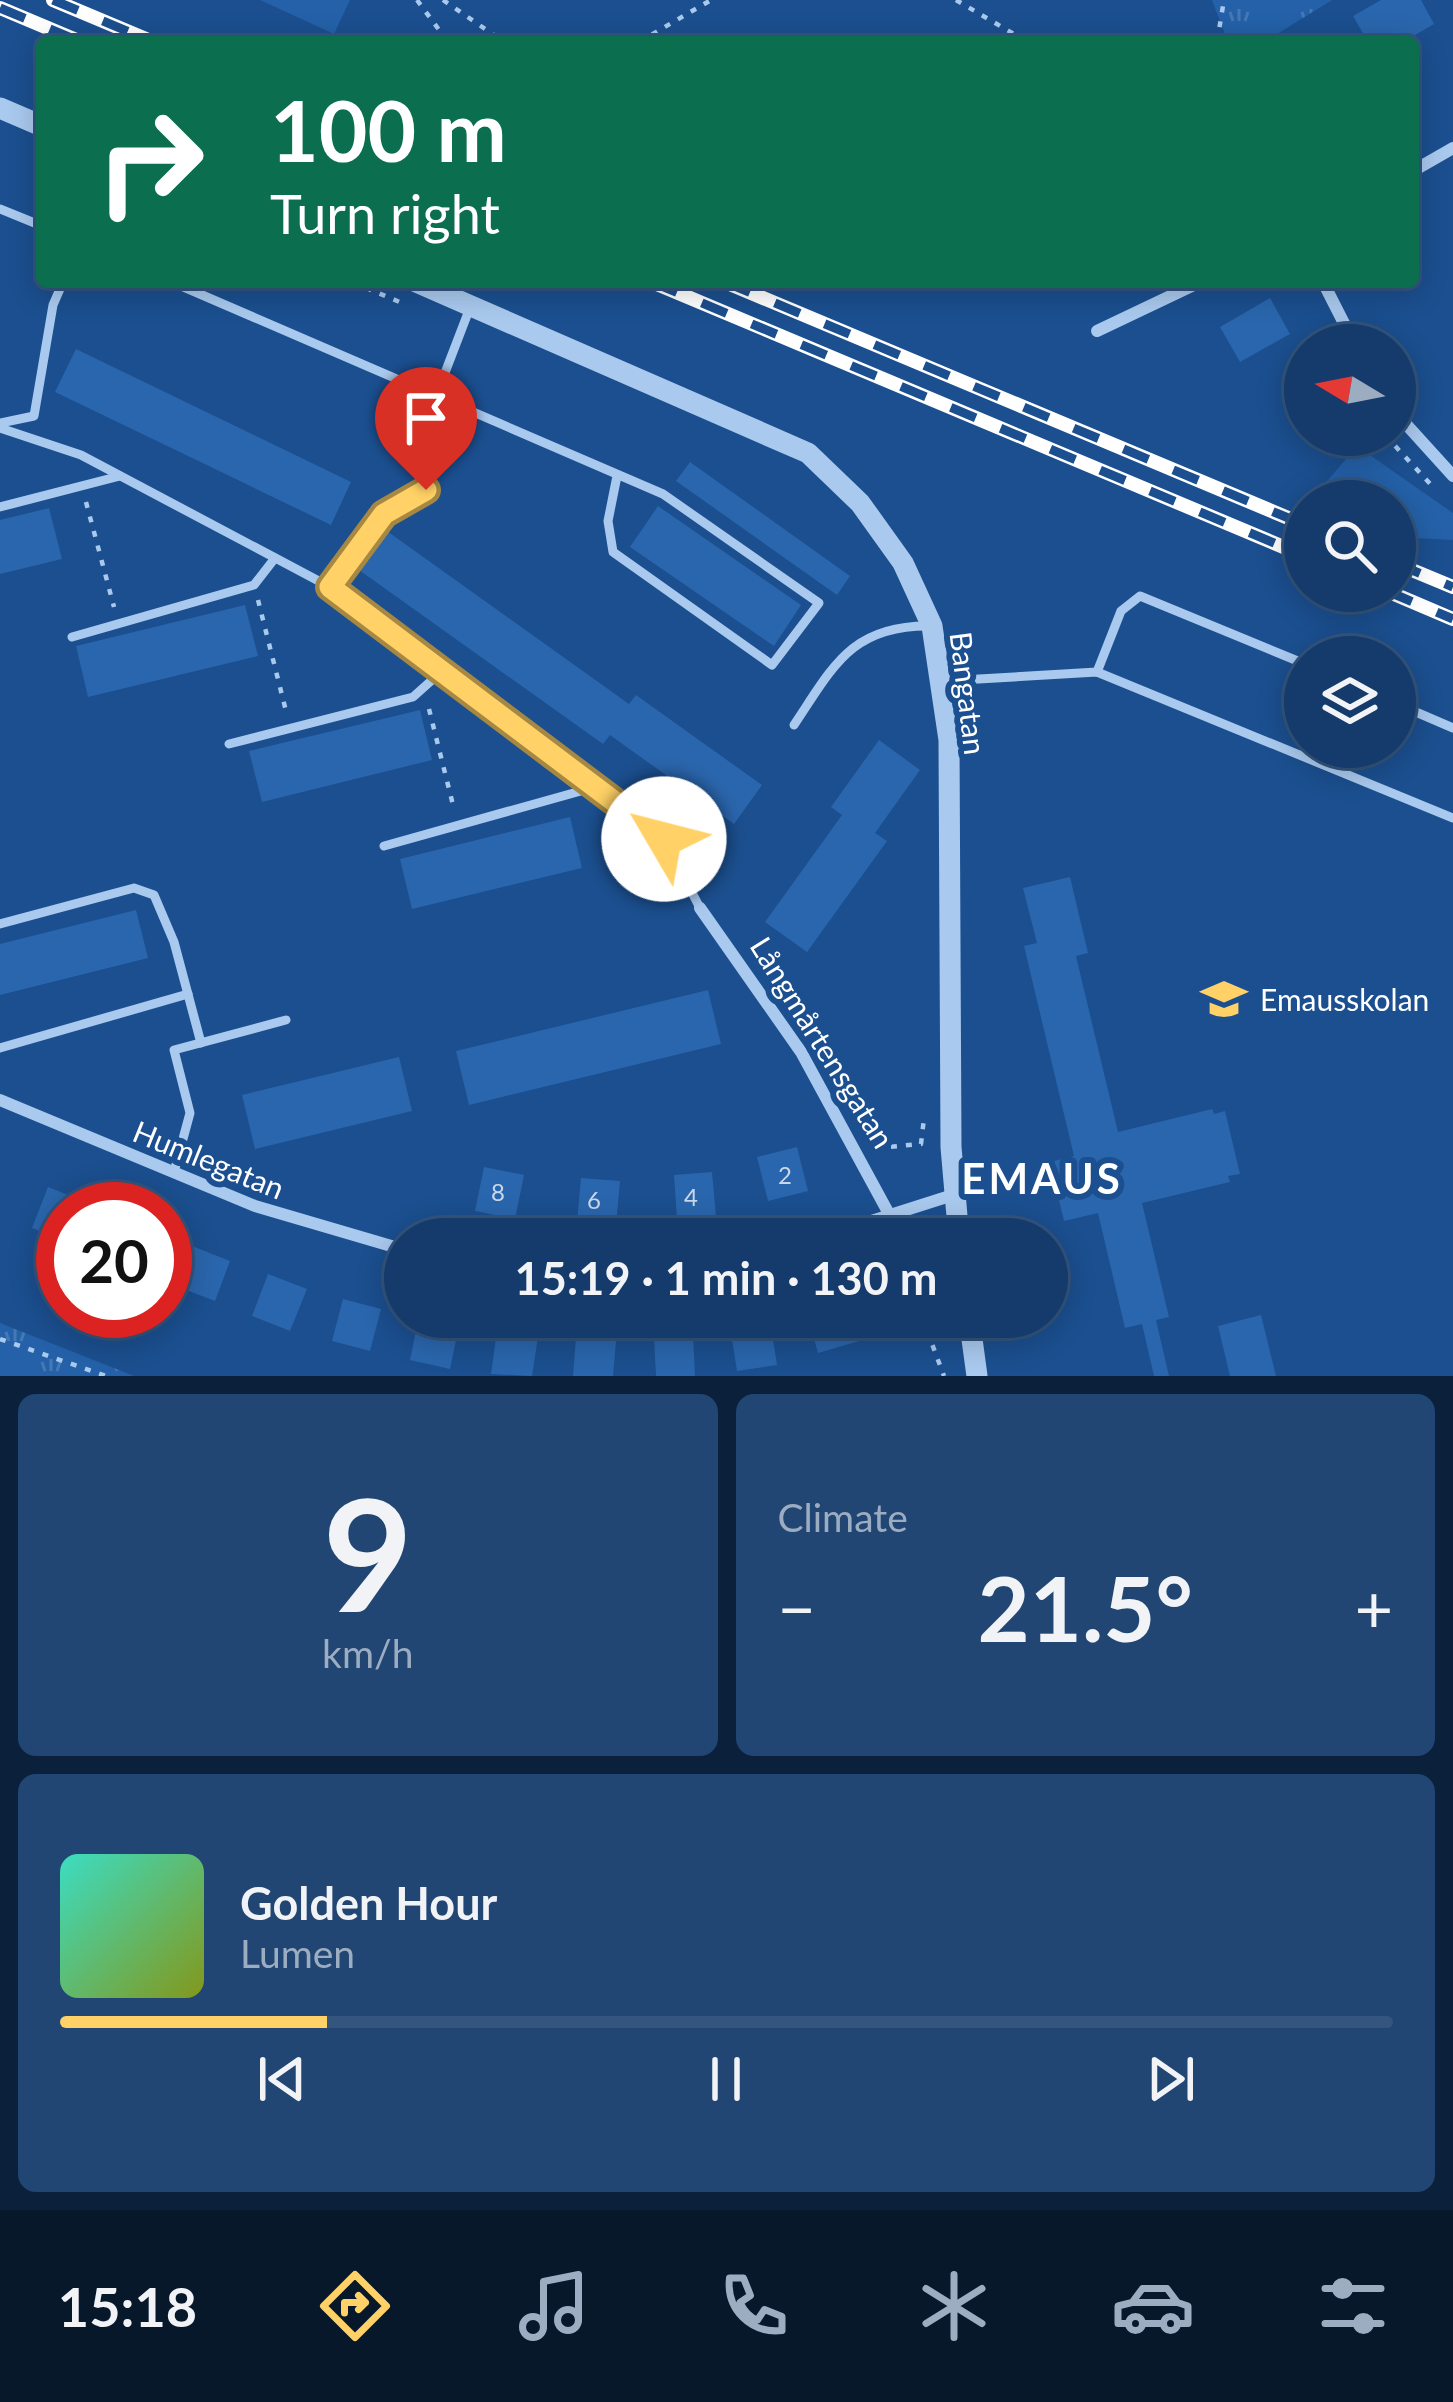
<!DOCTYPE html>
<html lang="en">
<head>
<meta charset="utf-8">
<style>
	body { margin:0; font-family:Lato,sans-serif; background:#214673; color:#f1f3f6; height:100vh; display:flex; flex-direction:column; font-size:45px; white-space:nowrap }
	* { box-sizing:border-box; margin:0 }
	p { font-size:39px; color:#9dadc1 }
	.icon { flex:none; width:66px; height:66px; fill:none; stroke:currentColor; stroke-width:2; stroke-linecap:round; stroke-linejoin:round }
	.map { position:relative; height:1376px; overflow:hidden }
	.sheet { display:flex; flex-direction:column; gap:18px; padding:18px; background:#0b203b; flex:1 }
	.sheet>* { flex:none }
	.guide { position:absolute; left:36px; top:36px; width:1383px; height:252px; border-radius:12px; box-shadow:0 6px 30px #0003,0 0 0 3px #33557e; background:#0b6e4f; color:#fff; overflow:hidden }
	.needle { width:78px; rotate:280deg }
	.tools { position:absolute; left:1284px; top:324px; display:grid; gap:24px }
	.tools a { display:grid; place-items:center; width:132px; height:132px; border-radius:50%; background:#143b6b; box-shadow:0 6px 30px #0003,0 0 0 3px #33557e; font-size:60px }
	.speed { position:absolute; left:36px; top:1182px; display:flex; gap:24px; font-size:60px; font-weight:700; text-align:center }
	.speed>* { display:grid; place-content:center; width:156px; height:156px; border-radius:50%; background:#143b6b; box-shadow:0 6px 30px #0003,0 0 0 3px #33557e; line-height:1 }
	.speed .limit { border:18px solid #d22; background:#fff; color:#111 }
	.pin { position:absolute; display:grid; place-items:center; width:102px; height:102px; color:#fff; margin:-123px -51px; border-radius:50% 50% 50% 0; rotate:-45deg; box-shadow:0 0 12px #0007 }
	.pin .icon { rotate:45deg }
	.me { position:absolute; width:132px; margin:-66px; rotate:307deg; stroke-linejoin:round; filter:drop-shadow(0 0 9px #0008) }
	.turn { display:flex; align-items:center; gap:42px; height:252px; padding:0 36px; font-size:54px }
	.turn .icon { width:156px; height:156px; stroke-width:2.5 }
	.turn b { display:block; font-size:84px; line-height:102px }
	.big { font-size:90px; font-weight:700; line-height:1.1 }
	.sheet .card { flex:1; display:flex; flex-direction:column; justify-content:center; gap:18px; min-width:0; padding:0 42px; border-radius:18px; background:#214673 }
	.sheet .dial { align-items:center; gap:0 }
	.dial b { font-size:156px; line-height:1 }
	.song { display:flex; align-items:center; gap:36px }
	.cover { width:144px; height:144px; border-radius:18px; background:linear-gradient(135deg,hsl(170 70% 55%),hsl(70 70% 35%)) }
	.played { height:12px; border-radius:6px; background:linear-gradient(90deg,#ffd166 20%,#33557e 20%) }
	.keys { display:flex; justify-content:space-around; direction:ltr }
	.heat { display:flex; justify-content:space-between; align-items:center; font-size:66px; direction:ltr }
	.sheet .tiles { flex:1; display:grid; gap:18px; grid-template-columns:1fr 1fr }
	.card:last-child { grid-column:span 2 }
	.trip { position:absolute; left:384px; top:1218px; width:684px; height:120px; border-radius:60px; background:#143b6b; box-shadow:0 6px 30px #0003,0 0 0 3px #33557e; font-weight:700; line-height:120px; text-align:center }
	.menu { display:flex; height:192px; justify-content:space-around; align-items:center; background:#08182b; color:#9dadc1 }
	.menu .icon { width:84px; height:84px }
	.menu .on { color:#ffd166 }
	.menu b { font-size:54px; color:#f1f3f6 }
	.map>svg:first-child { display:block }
	.grass { fill:#2461a8 }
	.park { fill:url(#park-tufts) }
	.building { fill:#2a66ad }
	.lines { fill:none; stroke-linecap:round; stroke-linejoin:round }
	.path { stroke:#a9c9ee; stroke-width:4.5; stroke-dasharray:6 9; stroke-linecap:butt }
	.service { stroke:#a9c9ee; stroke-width:9 }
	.minor { stroke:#a9c9ee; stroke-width:12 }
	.tertiary { stroke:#a9c9ee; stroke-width:21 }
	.rail-casing { stroke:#fff; stroke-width:14 }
	.rail { stroke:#1b4f8f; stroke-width:9; stroke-dasharray:27; stroke-linecap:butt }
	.route-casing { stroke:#a68842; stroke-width:30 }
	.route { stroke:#ffd166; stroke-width:21 }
	.labels { text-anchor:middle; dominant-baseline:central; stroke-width:12; stroke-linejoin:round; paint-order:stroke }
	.number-label { font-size:24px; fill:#cad9ea }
	.street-label { font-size:30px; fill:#fff; stroke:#1b4f8f }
	.poi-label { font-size:30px; fill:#fff; stroke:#1b4f8f; text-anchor:start }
	.district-label { font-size:42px; font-weight:bold; letter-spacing:3px; fill:#fff; stroke:#1b4f8f }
</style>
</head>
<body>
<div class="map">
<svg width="1453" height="1376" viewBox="0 0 1453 1376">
	<defs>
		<pattern id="park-tufts" width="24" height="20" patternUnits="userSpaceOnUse" patternTransform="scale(3)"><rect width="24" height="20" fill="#2461a8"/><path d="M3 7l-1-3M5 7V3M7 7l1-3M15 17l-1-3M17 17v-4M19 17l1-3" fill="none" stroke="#4579b5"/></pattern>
	</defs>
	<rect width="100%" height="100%" fill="#1b4f8f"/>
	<!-- grass -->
	<g class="grass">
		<polygon points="260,0 350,0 334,34"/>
		<polygon points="1357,446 1453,513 1453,540 1395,537 1395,501 1330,501 1317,493"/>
	</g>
	<!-- park -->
	<g class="park">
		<polygon points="1212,0 1332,0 1264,42 1228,42"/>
		<polygon points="0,1323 134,1376 0,1376"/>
	</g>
	<!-- building -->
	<g class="building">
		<polygon points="1381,0 1421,0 1434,24 1403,42 1368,42 1353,16"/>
		<polygon points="1270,298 1290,334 1240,362 1220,327"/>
		<polygon points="76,349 351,482 331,525 55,392"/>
		<polygon points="690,462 850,576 837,595 676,481"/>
		<polygon points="658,506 801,605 774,646 630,547"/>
		<polygon points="49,508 62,559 0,574 0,520"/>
		<polygon points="387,531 629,704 636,695 762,785 734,824 610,735 603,744 359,570"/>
		<polygon points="245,605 258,656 88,697 76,646"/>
		<polygon points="420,710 432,760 262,802 249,751"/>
		<polygon points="879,740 920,770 875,833 887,841 807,952 765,922 842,815 831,807"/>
		<polygon points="570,817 582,868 412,909 400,859"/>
		<polygon points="1070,877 1088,953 1076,956 1118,1132 1212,1109 1214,1114 1225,1111 1240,1174 1228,1176 1230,1182 1142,1203 1169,1317 1156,1320 1169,1376 1154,1376 1142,1324 1125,1328 1098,1213 1064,1221 1050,1162 1074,1156 1024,946 1037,943 1023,888"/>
		<polygon points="136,910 148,958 0,995 0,944"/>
		<polygon points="708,990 721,1044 469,1105 456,1051"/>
		<polygon points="399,1057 412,1111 255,1149 242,1095"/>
		<polygon points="797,1147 808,1191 768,1201 757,1157"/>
		<polygon points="484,1167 524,1175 515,1219 475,1211"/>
		<polygon points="712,1172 716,1216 677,1219 674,1175"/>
		<polygon points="581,1178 620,1181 616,1225 577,1222"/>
		<polygon points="48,1187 86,1202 83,1209 63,1209 63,1240 32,1228"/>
		<polygon points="192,1246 230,1261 215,1301 176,1286"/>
		<polygon points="268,1274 307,1289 290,1331 252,1316"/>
		<polygon points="343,1299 381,1309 370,1351 332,1341"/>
		<polygon points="1261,1315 1276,1376 1230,1376 1218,1326"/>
		<polygon points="419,1317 459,1326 450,1369 410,1360"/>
		<polygon points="808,1317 853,1317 859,1341 818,1353"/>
		<polygon points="770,1321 777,1365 737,1371 730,1327"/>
		<polygon points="497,1330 538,1337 532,1376 491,1374"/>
		<polygon points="693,1335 695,1376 656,1376 654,1337"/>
		<polygon points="576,1338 616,1341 613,1376 573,1376"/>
	</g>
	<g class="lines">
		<!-- path -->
		<g class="path">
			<polyline points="417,0 448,42"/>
			<polyline points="443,0 504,42"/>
			<polyline points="956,0 1019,37 1124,36 1149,42"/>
			<polyline points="639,42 711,0"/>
			<polyline points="995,42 1018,37"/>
			<polyline points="1217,42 1224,0"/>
			<polyline points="352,282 402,303"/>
			<polyline points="1385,435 1434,488"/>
			<polyline points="86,502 114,607"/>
			<polyline points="258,600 286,711"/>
			<polyline points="429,709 454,809"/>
			<polyline points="876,1148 921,1144 924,1118"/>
			<polyline points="922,1317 944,1376"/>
			<polyline points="0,1339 106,1376"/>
		</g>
		<!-- service -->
		<g class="service">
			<polyline points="0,209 42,226"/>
			<polyline points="172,282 663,494 819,603 772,665 613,552 608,521 617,476"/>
			<polyline points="0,423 34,416 53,305 63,282"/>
			<polyline points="0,428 81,455 330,587 664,839 700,908"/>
			<polyline points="0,507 120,476"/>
			<polyline points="330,587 384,514 426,490 418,443 471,305"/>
			<polyline points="72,637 254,585 275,558"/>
			<polyline points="1097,672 1121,611 1140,596 1305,664"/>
			<polyline points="944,681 1097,672 1453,818"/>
			<polyline points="1395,703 1453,728"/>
			<path d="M794,725C833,667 851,625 930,626"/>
			<polyline points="229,744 413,697 441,672"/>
			<polyline points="384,846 595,787"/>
			<polyline points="0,924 134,888 154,895 174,942 201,1043"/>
			<polyline points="0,1048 188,994"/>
			<polyline points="174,1172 190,1113 174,1050 286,1020"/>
		</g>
		<!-- minor -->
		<g class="minor">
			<polyline points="1413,171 1453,148"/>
			<polyline points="1323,282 1355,345"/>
			<polyline points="1097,331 1200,282"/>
			<polyline points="1395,412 1453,476"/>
			<polyline points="700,908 801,1052 888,1212"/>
			<polyline points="0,1100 255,1206 405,1250"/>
			<polyline points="815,1239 953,1195"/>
		</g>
		<!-- tertiary -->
		<g class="tertiary">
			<polyline points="0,108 42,126"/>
			<polyline points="416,282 808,453 860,503 903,563 932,626 949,740 951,1147 959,1239"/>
			<polyline points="969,1317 977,1376"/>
		</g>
		<!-- rail casing -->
		<g class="rail-casing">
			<g id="rail">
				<polyline points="53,0 153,42"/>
				<polyline points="0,8 81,42"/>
				<polyline points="652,282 1305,556"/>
				<polyline points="725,282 1305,525"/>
				<polyline points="1395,563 1453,587"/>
				<polyline points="1387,591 1453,619"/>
			</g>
		</g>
		<!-- rail -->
		<use href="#rail" class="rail"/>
	</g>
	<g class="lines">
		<!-- route casing -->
		<g class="route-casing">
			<polyline id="route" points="426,490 384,514 330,587 664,839"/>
		</g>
		<!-- route -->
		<use href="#route" class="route"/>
	</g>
	<!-- icons -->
	<defs>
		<g id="school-bare" transform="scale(3.6)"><path d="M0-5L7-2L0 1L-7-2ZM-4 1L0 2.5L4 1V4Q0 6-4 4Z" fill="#ffd166" stroke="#1b4f8f" stroke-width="2.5" paint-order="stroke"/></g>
	</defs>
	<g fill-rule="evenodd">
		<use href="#school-bare" x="1224" y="999"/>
	</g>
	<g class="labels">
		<!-- number labels -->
		<g class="number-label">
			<text x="785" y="1174">2</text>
			<text x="498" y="1191">8</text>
			<text x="691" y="1196">4</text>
			<text x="594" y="1199">6</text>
		</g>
		<!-- street labels -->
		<g class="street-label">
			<text transform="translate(969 693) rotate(83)">Bangatan</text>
			<text transform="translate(823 1042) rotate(58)">Långmårtensgatan</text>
			<text transform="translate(209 1159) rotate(22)">Humlegatan</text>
		</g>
		<!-- poi labels -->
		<g class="poi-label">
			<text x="1260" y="999">Emausskolan</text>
		</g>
		<!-- district labels -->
		<g class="district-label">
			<text x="1042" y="1178">EMAUS</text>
		</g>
	</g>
</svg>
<div class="tools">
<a><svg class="needle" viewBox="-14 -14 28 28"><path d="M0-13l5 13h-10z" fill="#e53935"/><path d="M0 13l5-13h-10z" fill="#9dadc1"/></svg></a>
<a><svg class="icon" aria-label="search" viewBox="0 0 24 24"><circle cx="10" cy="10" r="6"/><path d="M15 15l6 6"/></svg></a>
<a><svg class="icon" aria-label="layers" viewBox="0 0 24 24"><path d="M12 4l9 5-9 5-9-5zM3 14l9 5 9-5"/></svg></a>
</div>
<div class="speed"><div class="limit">20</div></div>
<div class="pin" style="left:426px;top:490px;background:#d93025"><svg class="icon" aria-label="arrive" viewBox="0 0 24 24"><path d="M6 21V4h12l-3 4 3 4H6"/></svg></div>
<svg class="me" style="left:664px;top:839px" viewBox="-20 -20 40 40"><circle r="19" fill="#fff"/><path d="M0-13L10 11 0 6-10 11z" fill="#ffd166"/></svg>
<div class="trip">15:19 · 1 min · 130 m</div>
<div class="guide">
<div class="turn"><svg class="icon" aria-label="right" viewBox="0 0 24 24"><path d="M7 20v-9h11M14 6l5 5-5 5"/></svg><div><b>100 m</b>Turn right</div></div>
</div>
</div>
<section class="sheet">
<div class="tiles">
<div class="card dial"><b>9</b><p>km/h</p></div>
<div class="card"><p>Climate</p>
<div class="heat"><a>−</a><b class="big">21.5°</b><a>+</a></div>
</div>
<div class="card">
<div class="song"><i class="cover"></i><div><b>Golden Hour</b><p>Lumen</p></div></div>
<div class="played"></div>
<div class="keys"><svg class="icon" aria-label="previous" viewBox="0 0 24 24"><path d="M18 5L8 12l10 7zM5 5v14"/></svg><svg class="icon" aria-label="pause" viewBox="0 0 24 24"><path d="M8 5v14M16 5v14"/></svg><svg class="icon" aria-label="next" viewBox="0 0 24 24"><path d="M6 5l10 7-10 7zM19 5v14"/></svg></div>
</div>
</div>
</section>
<nav class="menu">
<b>15:18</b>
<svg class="icon on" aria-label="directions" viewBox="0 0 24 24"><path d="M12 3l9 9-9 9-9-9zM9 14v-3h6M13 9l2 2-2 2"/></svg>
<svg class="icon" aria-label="music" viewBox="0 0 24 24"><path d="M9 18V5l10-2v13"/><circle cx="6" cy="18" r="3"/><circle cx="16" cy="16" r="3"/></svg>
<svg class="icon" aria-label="phone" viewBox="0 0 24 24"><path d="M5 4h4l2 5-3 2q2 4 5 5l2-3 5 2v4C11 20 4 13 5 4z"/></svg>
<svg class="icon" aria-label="climate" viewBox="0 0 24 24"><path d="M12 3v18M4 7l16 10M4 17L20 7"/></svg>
<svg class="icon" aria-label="car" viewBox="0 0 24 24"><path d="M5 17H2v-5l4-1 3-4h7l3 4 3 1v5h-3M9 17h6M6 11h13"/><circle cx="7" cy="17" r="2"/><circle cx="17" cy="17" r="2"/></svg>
<svg class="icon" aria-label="filters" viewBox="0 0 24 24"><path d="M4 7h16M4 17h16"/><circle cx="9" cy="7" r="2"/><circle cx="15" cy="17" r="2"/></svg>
</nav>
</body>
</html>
